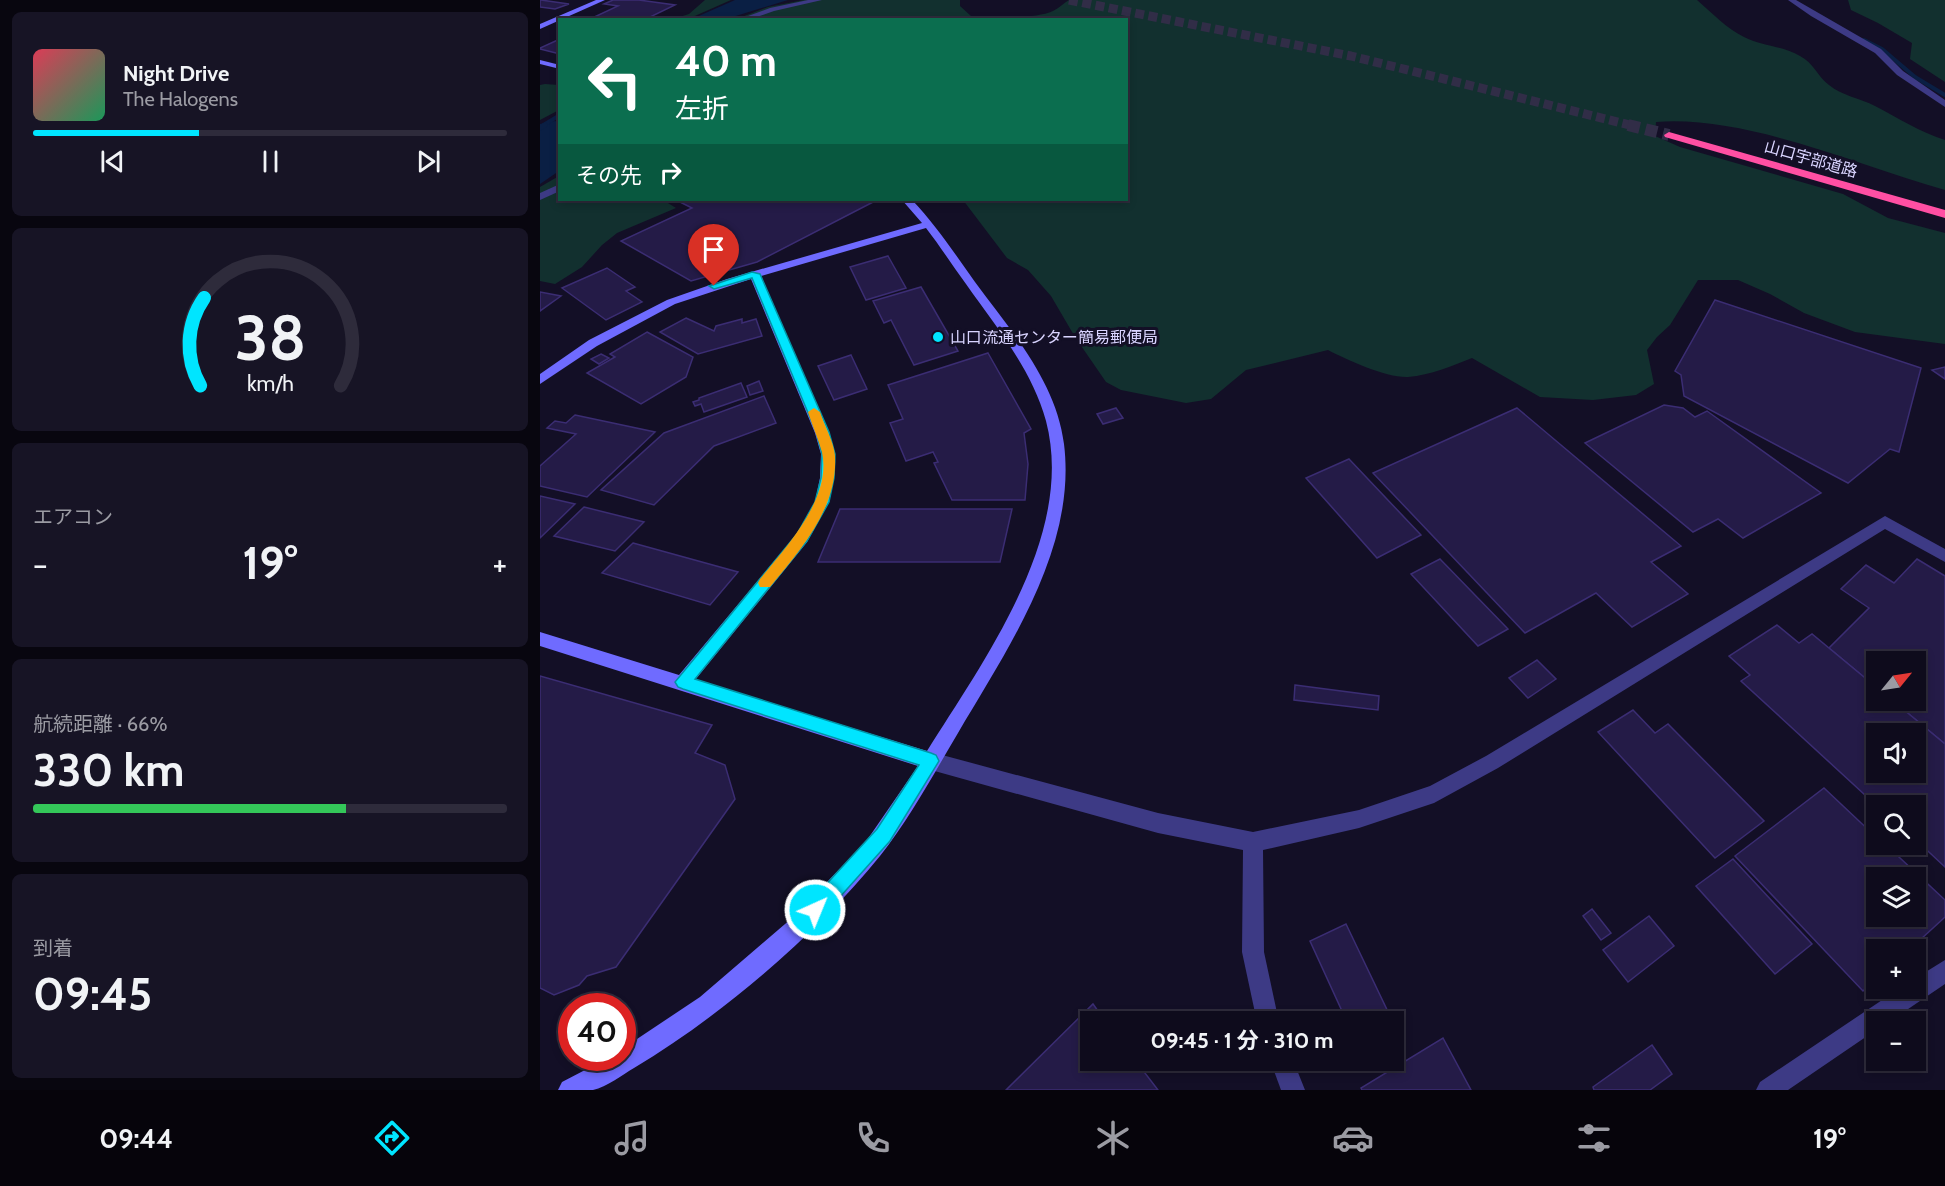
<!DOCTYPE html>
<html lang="ja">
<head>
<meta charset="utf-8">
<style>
	body { margin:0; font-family:Cabin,"Noto Sans JP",sans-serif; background:#171425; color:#f1f3f6; height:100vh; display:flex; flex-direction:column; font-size:22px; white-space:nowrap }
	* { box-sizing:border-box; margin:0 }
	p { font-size:20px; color:#9b9ba3 }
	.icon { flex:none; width:33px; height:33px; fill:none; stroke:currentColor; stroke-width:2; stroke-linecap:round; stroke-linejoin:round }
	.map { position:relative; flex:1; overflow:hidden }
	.sheet { display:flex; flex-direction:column; gap:12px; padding:12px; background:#08060f; width:540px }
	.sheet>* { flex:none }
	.top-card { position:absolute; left:18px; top:18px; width:570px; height:183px; border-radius:0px; box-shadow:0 3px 9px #0003,0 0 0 2px #2e2b3b; background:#0b6e4f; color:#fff; overflow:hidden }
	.needle { width:39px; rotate:60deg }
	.controls { position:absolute; left:1326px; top:651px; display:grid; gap:12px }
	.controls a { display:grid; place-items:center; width:60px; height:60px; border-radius:0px; background:#0e0b1c; box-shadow:0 3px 9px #0003,0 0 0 2px #2e2b3b; font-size:30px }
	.speed { position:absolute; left:18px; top:993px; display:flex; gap:12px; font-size:30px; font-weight:700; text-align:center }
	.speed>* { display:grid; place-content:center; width:78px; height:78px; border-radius:50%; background:#0e0b1c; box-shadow:0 3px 9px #0003,0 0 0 2px #2e2b3b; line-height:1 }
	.speed .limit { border:9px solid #d22; background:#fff; color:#111 }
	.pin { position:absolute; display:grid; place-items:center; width:51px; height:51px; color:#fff; margin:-62px -26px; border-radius:50% 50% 50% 0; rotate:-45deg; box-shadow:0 0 6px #0007 }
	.pin .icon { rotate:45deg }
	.me { position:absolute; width:66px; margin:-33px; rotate:44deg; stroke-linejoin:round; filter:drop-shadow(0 0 4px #0008) }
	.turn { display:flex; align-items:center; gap:21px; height:126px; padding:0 18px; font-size:27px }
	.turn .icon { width:78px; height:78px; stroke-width:2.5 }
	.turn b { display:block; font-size:42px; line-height:51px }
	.then { display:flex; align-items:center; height:57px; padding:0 18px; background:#0003; gap:12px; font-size:22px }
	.big { font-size:45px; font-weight:700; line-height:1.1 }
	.sheet .card { flex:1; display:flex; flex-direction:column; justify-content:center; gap:9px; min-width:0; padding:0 21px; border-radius:9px; background:#171425 }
	.sheet .dial { align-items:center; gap:0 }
	.dial svg { height:156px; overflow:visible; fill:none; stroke:#2e2b3b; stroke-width:7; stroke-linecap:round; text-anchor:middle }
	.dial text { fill:#f1f3f6; stroke:none }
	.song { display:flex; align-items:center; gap:18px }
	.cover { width:72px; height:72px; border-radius:9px; background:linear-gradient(135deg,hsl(350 70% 55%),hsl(150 70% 35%)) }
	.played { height:6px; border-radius:3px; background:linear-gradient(90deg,#00e5ff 35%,#2e2b3b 35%) }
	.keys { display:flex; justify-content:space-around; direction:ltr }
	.heat { display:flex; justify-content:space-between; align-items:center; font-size:33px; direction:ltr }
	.charge { height:9px; border-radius:4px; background:linear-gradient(90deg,#34c759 66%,#2e2b3b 0) }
	.trip { position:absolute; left:540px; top:1011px; width:324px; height:60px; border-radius:0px; background:#0e0b1c; box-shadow:0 3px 9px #0003,0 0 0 2px #2e2b3b; font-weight:700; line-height:60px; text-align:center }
	.dock { display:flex; height:96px; justify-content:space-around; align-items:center; background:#06040b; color:#9b9ba3 }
	.dock .icon { width:42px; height:42px }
	.dock .current { color:#00e5ff }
	.dock b { font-size:27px; color:#f1f3f6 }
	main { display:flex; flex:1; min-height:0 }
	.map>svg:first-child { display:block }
	.green { fill:#12302f }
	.water { fill:#0a1f44 }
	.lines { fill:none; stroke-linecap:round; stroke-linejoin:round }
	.stream-far1 { stroke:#0a1f44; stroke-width:4 }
	.stream { stroke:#0a1f44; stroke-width:5 }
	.building { fill:#241b47; stroke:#3b2d73; stroke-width:1.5; fill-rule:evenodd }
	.highway-tunnel-far1 { stroke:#312d47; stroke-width:9; stroke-dasharray:9 4.5; stroke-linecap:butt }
	.highway-tunnel { stroke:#312d47; stroke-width:12; stroke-dasharray:12 6; stroke-linecap:butt }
	.street { fill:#3d3a85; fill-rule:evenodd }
	.secondary { fill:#6f6bff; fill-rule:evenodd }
	.highway { fill:#ff4fa3; fill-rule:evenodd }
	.route { fill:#00e5ff; stroke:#0095a6; stroke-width:1.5 }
	.slow { fill:#f59e0b }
	.poi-dot { fill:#00e5ff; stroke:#130f26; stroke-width:2 }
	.labels { text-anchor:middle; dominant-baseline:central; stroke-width:6; stroke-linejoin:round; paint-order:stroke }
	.far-street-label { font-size:16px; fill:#d9d4ff; stroke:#130f26 }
	.far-poi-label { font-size:16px; fill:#d9d4ff; stroke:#130f26; text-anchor:start }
</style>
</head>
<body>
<main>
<section class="sheet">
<div class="card">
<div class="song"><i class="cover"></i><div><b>Night Drive</b><p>The Halogens</p></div></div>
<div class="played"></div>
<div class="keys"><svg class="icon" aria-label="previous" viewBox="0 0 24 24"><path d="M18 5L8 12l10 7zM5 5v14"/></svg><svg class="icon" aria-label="pause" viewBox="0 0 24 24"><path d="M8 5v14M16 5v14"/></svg><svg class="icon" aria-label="next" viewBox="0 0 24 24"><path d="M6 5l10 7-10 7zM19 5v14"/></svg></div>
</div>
<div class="card dial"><svg viewBox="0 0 100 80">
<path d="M14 69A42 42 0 1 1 86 69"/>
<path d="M14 69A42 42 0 0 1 16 24" stroke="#00e5ff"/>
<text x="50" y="56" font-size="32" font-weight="700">38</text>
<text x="50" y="72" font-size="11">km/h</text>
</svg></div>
<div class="card"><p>エアコン</p>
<div class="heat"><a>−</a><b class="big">19°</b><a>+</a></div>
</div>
<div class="card"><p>航続距離 · 66%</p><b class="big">330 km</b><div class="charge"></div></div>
<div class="card"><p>到着</p><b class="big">09:45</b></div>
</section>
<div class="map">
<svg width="1405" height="1090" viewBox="0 0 1405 1090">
	<rect width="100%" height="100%" fill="#130f26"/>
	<!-- green -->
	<g class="green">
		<polygon points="165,0 191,0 148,19 133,19 149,14"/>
		<path d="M264,0H420V6L431,16C453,16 493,20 513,11C519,8 524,3 529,0H1157C1171,12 1187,29 1204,37C1222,46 1243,46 1260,56C1274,63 1277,76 1289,85C1302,96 1320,98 1335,106C1358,118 1380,132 1405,140V190C1318,165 1206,115 1116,122L1115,136L1140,147L1303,194L1348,218L1405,233V344L1315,332L1264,313L1230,294L1198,280H1158L1130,325L1117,337L1107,350L1114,384L1096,395L1053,400L1000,397L932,358C912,366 891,375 868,377C847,378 807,360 788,350L706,370L671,399L646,403L581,390L566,382L535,337L511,296L488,270L467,258L423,200H586V20H194L228,7Z"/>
		<polygon points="1308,0 1405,0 1405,82 1370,59 1372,43 1338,23 1311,10"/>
		<polygon points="5,84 19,85 19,110 0,120 0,85"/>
		<polygon points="19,176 20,200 123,200 136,208 77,233 62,245 42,267 15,284 0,281 0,187"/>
	</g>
	<!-- water -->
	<g class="water">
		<polygon points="195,0 248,0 186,19 152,19"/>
		<polygon points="15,121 19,122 19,171 0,184 0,124"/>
	</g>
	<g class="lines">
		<!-- stream-far1 -->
		<g class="stream-far1">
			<polyline points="1324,40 1342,49 1375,77 1405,95"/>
			<polyline points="2,126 20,115"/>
		</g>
		<!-- stream -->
		<polyline class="stream" points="0,128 5,125"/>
	</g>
	<!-- building -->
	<g class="building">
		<polygon points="0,0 1,0 29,4 15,9 0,7"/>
		<polygon points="73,0 99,0 135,5 104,20 48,20 78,6 64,4"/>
		<polygon points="20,39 20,54 0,49 0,48"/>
		<polygon points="136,200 337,200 217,262 151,281 81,241 152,208"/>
		<polygon points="348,256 366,288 326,300 310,267"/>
		<polygon points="67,268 95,287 86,291 102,302 66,320 22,288"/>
		<polygon points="381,287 418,351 374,365 351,320 344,323 333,301"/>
		<polygon points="0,292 21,296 0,311"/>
		<polygon points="1175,300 1381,368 1359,452 1350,449 1308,483 1144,396 1141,375 1135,371"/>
		<polygon points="146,318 174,331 176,326 202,319 202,323 216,319 222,336 158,354 120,332"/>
		<polygon points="107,332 153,357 146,377 101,404 47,373 75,357 70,354"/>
		<polygon points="448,353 491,429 484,433 488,464 485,500 412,500 394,463 398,462 393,452 366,461 350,423 363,419 348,385"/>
		<polygon points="61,354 69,358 59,364 51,359"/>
		<polygon points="311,355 327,389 294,400 278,366"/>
		<polygon points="1405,367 1405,379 1392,370"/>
		<polygon points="219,381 223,391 210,395 207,386"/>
		<polygon points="201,383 207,397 164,412 161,404 155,406 153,402 159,400 159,398"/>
		<polygon points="224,396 236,423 174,446 114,505 61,490 124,433"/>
		<polygon points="1124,405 1143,408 1155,417 1167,411 1281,493 1203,538 1178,519 1153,532 1045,443"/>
		<polygon points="576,408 583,418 563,424 557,414"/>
		<polygon points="977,408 1141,546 1111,562 1148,594 1092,627 1056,593 985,633 833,473"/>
		<polygon points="35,415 115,432 47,497 0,486 0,466 36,434 7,428 15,421 26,423"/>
		<polygon points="809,459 881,535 837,558 766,478"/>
		<polygon points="0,496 35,504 0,538"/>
		<polygon points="44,507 104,522 75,551 14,536"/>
		<polygon points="300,509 472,509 460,562 278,562"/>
		<polygon points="93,543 198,572 170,605 62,573"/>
		<polygon points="900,559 968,629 938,646 871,574"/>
		<polygon points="1377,559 1405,576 1405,744 1352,700 1376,700 1376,662 1336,662 1336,687 1289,648 1329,608 1301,589 1326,565 1354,583"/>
		<path d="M1237,625L1259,643L1272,634L1336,687V700H1352L1405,744V867L1376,840V806H1337L1201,681L1210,675L1189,656ZM1336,734H1376V772H1336Z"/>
		<polygon points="997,660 1016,679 988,698 969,678"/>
		<polygon points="0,676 172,725 155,753 185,765 195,799 76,967 47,976 39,985 14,995 0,988"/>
		<polygon points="755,685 839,696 838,710 754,700"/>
		<polygon points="1093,710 1115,733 1128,724 1224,821 1175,858 1058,732"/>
		<path d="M1284,788L1336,837V844H1345L1405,900V917L1369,950H1336V979L1323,991L1195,856ZM1336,878H1376V916H1336Z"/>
		<polygon points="1193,859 1272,944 1235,974 1156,886"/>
		<polygon points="1052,909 1071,933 1061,940 1043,916"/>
		<polygon points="1109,916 1134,946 1088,982 1063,950"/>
		<polygon points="806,924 851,1018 844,1022 807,1022 770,941"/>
		<polygon points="553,1004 566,1022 550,1022 550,1060 595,1060 618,1090 466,1090"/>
		<polygon points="903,1038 931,1090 822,1090 821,1088"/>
		<polygon points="1112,1045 1132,1074 1110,1090 1054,1090 1053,1087"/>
	</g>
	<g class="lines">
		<!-- highway-tunnel-far1 -->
		<polyline class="highway-tunnel-far1" points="529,0 811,56 1094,126"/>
		<!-- highway-tunnel -->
		<polyline class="highway-tunnel" points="1088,125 1129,135"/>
		<!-- street -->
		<g class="street">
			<polygon points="268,0 282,0 234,11 208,20 197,20 230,8"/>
			<polygon points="1248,0 1256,0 1341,49 1363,71 1405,100 1405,107 1357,75 1335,53 1271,16"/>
			<polygon points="20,184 20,191 0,200 0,193"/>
			<polygon points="1345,516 1405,549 1405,562 1345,529 958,768 894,803 819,828 723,850 724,952 739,1022 717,1022 702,952 703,850 618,833 391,770 385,767 382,761 385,755 391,752 618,813 713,832 819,810 890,786 946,756"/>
			<polygon points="1405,960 1405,984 1349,1022 1336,1022 1336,1030 1248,1090 1216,1090 1220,1082 1360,988 1376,988 1376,978"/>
			<polygon points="730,1060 753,1060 765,1090 741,1090"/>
		</g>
		<!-- secondary -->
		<g class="secondary">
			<polygon points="56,0 65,0 0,29 0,24"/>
			<polygon points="0,60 20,65 20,69 0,64"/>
			<path d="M362,200H372C396,225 415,254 435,282C471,331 516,381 524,444C537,548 468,648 418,733C393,775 370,818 340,856C276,935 181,1016 94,1068C82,1075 67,1087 53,1090C43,1090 29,1090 18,1090L22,1082L68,1058H82V1049L160,997L252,918L325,843L378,766L0,646V632L139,675L257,534L275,502L280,478L281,454L275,433L211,279L135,304L57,346L0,384V374L49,340L127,300L187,279L382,223ZM386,228C400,246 412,265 426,284C456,327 492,369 506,421C536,535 444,660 387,751L155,680L267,542L289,502L294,478L295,454L289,433L221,276Z"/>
		</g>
		<!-- highway -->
		<polygon class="highway" points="1129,132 1405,210 1405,218 1125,137 1124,135"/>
	</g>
	<!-- route -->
	<polygon class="route" points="212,272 220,274 289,432 295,454 294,478 289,502 267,541 155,679 391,753 396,755 399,761 350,841 282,917 275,919 269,917 266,910 269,903 337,829 379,765 143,689 138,687 135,682 257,534 275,502 281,478 282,454 276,432 212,278 174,289 169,286"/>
	<!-- slow -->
	<path class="slow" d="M274,408L280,412C284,425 294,442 295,456C298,508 261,549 230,587H220L218,583L220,579C247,546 292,498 282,452C278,438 272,425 268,412Z"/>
	<!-- markers -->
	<circle class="poi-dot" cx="398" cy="337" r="6"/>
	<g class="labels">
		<!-- far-street labels -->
		<g class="far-street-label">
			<text transform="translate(1271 159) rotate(16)">山口宇部道路</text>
		</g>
		<!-- far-poi labels -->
		<g class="far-poi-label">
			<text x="410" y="337">山口流通センター簡易郵便局</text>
		</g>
	</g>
</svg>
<div class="controls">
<a><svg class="needle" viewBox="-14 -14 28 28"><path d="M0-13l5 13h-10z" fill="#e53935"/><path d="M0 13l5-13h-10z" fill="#9b9ba3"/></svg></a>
<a><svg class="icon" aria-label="sound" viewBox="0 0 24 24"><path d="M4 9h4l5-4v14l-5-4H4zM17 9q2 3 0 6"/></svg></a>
<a><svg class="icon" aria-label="search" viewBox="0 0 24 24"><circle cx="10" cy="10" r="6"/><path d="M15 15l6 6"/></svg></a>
<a><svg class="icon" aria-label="layers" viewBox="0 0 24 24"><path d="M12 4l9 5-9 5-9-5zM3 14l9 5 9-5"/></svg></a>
<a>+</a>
<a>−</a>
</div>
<div class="speed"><div class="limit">40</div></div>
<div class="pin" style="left:174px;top:286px;background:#d93025"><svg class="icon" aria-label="arrive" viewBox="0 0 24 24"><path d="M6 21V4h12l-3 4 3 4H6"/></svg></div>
<svg class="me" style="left:275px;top:910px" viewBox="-20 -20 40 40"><circle r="17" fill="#00e5ff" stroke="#fff" stroke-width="3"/><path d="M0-11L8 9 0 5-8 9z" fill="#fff"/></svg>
<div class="trip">09:45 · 1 分 · 310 m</div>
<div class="top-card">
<div class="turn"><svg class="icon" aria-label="left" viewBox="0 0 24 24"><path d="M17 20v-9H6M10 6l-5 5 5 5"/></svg><div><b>40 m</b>左折</div></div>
<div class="then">その先<svg class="icon" aria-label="right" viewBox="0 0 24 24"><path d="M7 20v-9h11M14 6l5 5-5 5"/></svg></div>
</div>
</div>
</main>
<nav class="dock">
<b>09:44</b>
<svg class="icon current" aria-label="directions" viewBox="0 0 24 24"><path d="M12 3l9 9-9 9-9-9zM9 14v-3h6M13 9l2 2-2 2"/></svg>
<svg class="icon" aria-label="music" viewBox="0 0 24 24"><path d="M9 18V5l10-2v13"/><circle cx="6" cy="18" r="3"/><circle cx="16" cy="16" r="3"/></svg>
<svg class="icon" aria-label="phone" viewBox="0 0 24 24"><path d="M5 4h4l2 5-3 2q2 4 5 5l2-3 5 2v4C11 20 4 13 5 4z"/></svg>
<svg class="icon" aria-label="climate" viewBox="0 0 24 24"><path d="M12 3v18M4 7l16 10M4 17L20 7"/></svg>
<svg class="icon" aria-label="car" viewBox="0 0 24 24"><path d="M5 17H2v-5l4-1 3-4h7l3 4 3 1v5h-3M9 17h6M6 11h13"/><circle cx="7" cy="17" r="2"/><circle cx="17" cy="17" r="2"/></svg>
<svg class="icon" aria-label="filters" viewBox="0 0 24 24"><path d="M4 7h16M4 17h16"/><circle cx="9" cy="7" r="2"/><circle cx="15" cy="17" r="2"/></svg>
<b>19°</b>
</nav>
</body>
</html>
